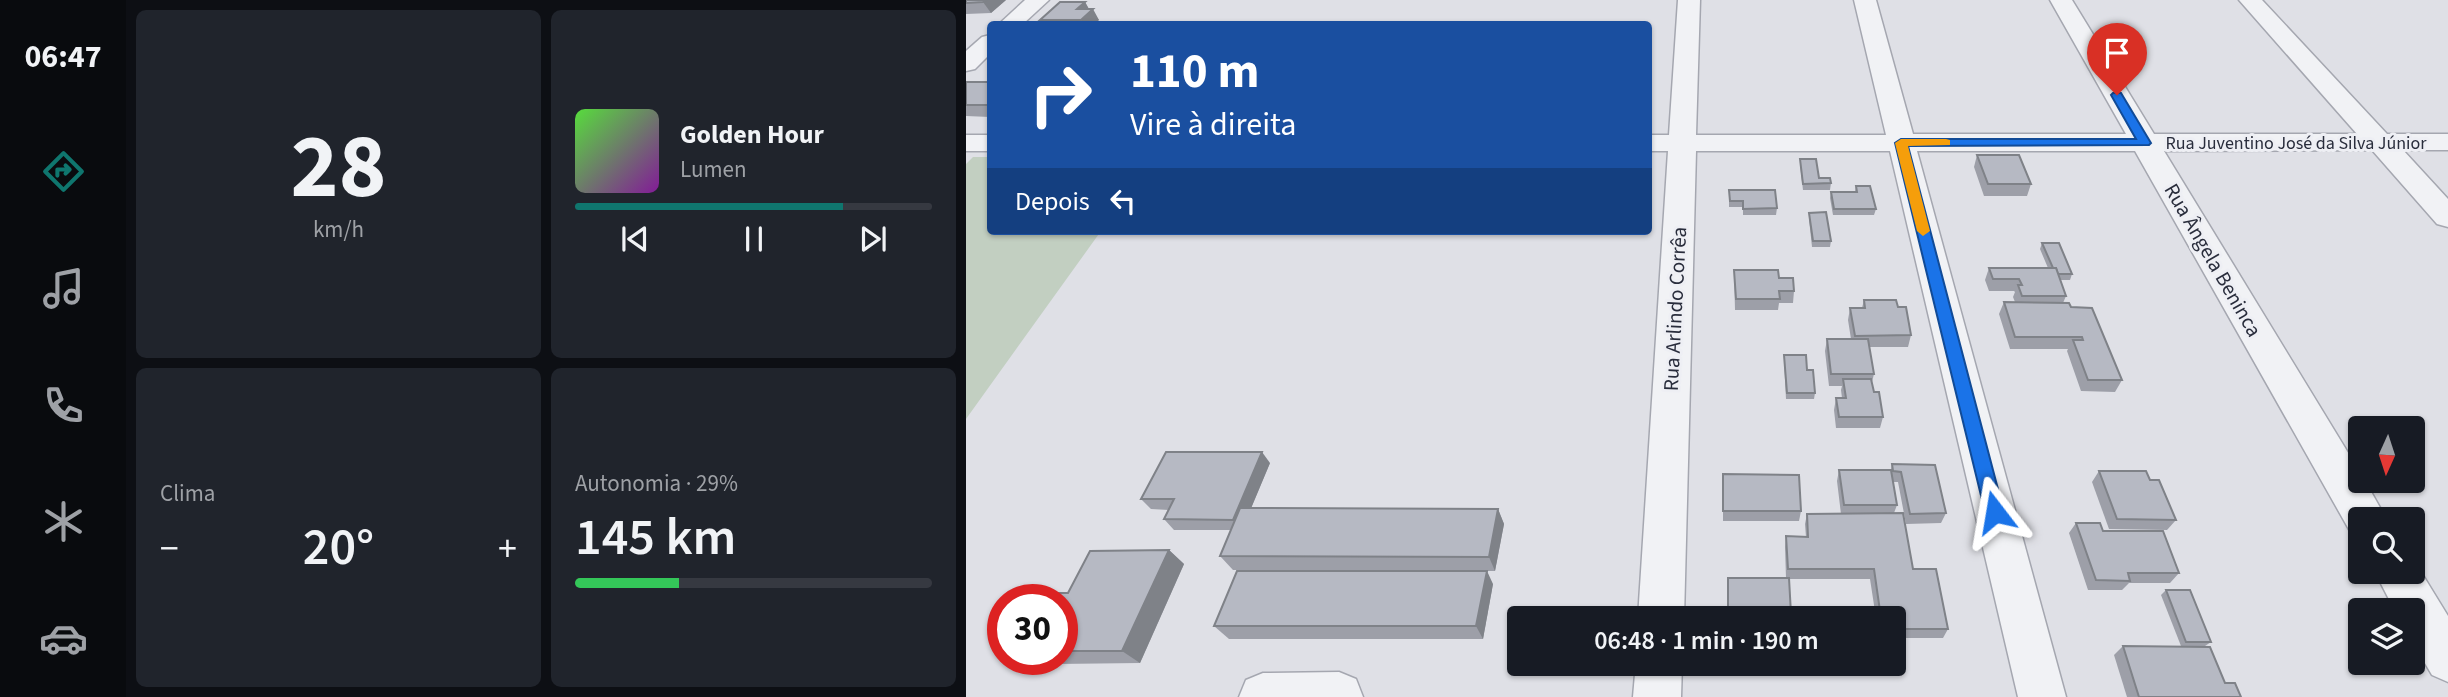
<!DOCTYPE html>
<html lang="pt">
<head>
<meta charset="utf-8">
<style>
	body { margin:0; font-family:"Source Sans 3",sans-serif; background:#20242c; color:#f1f3f6; height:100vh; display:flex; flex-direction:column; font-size:26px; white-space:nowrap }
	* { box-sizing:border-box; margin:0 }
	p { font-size:23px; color:#9ea1a6 }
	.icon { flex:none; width:38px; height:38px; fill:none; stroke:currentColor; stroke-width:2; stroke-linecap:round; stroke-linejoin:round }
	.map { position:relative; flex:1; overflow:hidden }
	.panel { display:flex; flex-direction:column; gap:10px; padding:10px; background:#0d0f14; width:840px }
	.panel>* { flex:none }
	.banner { position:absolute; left:21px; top:21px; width:665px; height:214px; border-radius:7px; box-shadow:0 2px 5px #0004; background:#1a4fa0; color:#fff; overflow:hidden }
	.needle { width:46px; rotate:183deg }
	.tools { position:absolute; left:1382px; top:416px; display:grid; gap:14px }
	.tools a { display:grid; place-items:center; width:77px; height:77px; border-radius:7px; background:#171b24; box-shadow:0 2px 5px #0004; font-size:35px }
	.speed { position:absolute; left:21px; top:584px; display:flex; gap:14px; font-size:35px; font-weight:700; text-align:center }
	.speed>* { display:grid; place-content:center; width:91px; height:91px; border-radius:50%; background:#171b24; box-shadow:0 2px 5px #0004; line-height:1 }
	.speed .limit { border:10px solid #d22; background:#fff; color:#111 }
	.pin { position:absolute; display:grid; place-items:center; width:60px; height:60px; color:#fff; margin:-72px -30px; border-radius:50% 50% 50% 0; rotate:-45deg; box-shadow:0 0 7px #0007 }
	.pin .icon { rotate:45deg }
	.me { position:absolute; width:77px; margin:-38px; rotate:346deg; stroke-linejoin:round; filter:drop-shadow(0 0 5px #0008) }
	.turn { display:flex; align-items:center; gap:24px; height:147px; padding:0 28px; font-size:32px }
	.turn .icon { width:91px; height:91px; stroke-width:2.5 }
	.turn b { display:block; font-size:49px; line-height:60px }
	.then { display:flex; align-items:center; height:66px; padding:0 28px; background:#0003; gap:14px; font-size:26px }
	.big { font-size:52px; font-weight:600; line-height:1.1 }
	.panel .card { flex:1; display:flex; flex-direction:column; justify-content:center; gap:10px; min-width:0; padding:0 24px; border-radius:10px; background:#20242c }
	.panel .dial { align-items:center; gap:0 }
	.dial b { font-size:91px; line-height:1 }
	.song { display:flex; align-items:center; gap:21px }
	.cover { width:84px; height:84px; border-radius:10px; background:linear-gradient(135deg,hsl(110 70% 55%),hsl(290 70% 35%)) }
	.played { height:7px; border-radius:4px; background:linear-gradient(90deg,#0f766e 75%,#363941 75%) }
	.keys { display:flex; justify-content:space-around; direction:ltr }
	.heat { display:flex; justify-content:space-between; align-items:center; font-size:38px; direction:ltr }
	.charge { height:10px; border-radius:5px; background:linear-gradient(90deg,#34c759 29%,#363941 0) }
	.panel .tiles { flex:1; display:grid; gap:10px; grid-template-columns:repeat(2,1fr) }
	.trip { position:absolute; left:541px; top:606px; width:399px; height:70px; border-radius:7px; background:#171b24; box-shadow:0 2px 5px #0004; font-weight:600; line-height:70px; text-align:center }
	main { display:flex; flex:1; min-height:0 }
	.tab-bar { display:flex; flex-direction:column; width:126px; justify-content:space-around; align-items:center; background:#090b0e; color:#9ea1a6 }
	.tab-bar .icon { width:49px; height:49px }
	.tab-bar .current { color:#0f766e }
	.tab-bar b { font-size:32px; color:#f1f3f6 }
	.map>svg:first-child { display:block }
	.green { fill:#c2cfc1 }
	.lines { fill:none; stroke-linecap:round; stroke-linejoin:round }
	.minor-casing { stroke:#a5a7b0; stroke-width:3 }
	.minor { fill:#f1f2f5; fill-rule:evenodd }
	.wall { fill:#9d9fa8 }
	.shaded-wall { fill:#7f8288 }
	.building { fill:#b6b9c3; stroke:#7f8288; stroke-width:2 }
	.route { fill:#1a73e8; stroke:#114b97; stroke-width:2 }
	.slow { fill:#f59e0b }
	.labels { text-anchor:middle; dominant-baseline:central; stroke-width:6; stroke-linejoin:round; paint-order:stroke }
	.far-street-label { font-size:18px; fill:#292d3c; stroke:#eeeff4 }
	.street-label { font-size:21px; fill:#292d3c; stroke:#eeeff4 }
</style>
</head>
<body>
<main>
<nav class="tab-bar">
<b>06:47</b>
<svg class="icon current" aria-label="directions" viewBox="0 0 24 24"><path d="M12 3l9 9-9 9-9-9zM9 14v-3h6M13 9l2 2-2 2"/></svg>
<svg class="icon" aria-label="music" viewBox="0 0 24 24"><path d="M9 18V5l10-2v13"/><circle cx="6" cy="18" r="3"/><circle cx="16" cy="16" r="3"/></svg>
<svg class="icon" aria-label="phone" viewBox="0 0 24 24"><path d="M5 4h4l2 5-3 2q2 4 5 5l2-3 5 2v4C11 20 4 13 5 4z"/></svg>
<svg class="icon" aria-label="climate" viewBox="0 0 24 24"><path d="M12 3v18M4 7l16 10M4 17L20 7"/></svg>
<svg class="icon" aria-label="car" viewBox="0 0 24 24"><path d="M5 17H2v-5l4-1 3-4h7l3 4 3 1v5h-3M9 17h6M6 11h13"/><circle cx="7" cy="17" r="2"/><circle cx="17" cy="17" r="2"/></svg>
</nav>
<section class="panel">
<div class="tiles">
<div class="card dial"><b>28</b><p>km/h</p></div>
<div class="card">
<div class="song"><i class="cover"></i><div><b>Golden Hour</b><p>Lumen</p></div></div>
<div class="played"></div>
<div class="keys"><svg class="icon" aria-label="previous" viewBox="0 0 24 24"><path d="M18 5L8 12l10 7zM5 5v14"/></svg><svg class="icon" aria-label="pause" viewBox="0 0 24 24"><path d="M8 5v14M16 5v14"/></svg><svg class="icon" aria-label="next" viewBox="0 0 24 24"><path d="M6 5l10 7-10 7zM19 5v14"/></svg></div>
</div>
<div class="card"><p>Clima</p>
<div class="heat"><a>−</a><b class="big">20°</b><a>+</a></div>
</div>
<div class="card"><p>Autonomia · 29%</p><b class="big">145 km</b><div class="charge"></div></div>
</div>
</section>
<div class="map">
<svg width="1482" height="697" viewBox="0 0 1482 697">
	<rect width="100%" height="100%" fill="#dfe0e6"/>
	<!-- green -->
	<polygon class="green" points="7,157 24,157 24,231 135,231 0,419 0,164"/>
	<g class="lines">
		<!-- minor casing -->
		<g class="minor-casing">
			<g id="minor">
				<polygon points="59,0 83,0 57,24 33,24"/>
				<polygon points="712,0 734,0 730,135 920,135 888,0 910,0 947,134 1160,134 1084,0 1106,0 1188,134 1391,134 1273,0 1296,0 1421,134 1482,134 1482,150 1437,150 1482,199 1482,227 1471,224 1406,150 1198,151 1395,474 1395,481 1399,481 1421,520 1395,520 1395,537 1385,533 1169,151 951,151 1100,697 1052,697 924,151 730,151 718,618 672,618 702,151 682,151 682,135 703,135"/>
				<polygon points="24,35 24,54 9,69 0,71 0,51 16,37"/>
				<rect x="0" y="135" width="24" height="16"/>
				<polygon points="1447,559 1482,616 1482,682 1466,675 1447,643 1447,611 1429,611 1409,572 1447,572"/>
				<polygon points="670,663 716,663 715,697 667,697"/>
				<polygon points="373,672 390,679 397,697 273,697 280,680 297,673"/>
			</g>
		</g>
		<!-- minor -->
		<use href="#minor" class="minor"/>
	</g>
	<!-- wall -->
	<g class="wall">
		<polygon points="0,0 40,0 25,13 0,14"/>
		<polygon points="119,2 123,9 133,20 128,24 77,24 74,20"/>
		<polygon points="0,82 24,82 24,117 0,116"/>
		<polygon points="1011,155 1065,184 1061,196 1018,196 1008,167"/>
		<polygon points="834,159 853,178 865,183 864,190 837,190 834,165"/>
		<polygon points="890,186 910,209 908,215 867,215 864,198 865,192 889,192"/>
		<polygon points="763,190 811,208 810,215 777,215 777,207 763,207"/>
		<polygon points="843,213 865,241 864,247 846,247 843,219"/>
		<polygon points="1076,243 1106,274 1104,280 1094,280 1100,296 1097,303 1105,307 1156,380 1149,392 1115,391 1101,351 1102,349 1044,349 1033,314 1038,302 1049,302 1047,297 1049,292 1048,291 1023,291 1019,280 1023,268 1082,268 1074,249"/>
		<polygon points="768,270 813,278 828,291 827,303 813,303 812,310 769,310"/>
		<polygon points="898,300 932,307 945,335 942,347 903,347 908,374 906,382 908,392 917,417 914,428 870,428 868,410 870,398 876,398 875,390 876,386 863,386 859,351 861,339 885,339 882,320 884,308 896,308"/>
		<polygon points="818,355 841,370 849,393 848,399 820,399 818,361"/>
		<polygon points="304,463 285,508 532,509 538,524 529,571 267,570 254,556 265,530 208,530 198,519 203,510 185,509 175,499"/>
		<polygon points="926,464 980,513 975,523 940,524 932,482 927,482 931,505 928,513 947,569 982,629 977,638 928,638 928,618 910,618 904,579 823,579 825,614 824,618 762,618 762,578 820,578 819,547 820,536 840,537 839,524 841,514 875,514 871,481 873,470 925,470"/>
		<polygon points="1133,471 1184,480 1210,520 1201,530 1143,529 1126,482"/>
		<polygon points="757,474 835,511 833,521 757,521"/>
		<polygon points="1110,523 1137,531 1213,573 1204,583 1163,583 1156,590 1122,590 1103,533"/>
		<polygon points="203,550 218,564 174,663 91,664 85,660 96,660 96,600 102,593"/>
		<polygon points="527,584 517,639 263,639 248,626"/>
		<polygon points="1200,590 1245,642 1239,646 1215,646 1195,595"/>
		<polygon points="1157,646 1259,683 1275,697 1161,697 1148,655"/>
	</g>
	<!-- shaded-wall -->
	<g class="shaded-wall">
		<polygon points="20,0 40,0 25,13 17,2"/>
		<polygon points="119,2 124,11 127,9 133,20 128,24 117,24 115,20 111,9"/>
		<polygon points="296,452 304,463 276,530 267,520"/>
		<polygon points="532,509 538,524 529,571 523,557"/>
		<polygon points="203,550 218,564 174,663 156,651"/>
		<polygon points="521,571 527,584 517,639 510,626"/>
	</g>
	<!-- building -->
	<g class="building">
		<polygon points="0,0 20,0 17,2 0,3"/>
		<polygon points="94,2 119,2 111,9 127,9 115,20 74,20"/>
		<rect x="0" y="82" width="24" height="23"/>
		<polygon points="1011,155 1053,155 1065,184 1022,184"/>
		<polygon points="834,159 850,159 853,178 864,178 865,183 837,184"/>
		<polygon points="890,186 904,186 910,209 868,209 865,192 891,192"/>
		<polygon points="763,190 809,190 811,208 777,209 777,201 764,201"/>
		<polygon points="860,212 865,241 847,241 843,213"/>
		<polygon points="1076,243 1093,243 1106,274 1092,274 1090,268 1087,268"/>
		<polygon points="1023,268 1090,268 1100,296 1056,296 1052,285 1056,285 1053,279 1027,279"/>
		<polygon points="768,270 812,270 813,278 827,278 828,291 813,291 814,299 770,299"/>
		<polygon points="898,300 930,300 932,307 940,307 945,335 889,336 884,308 899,308"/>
		<polygon points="1038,302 1103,303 1105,307 1126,308 1156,380 1122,380 1107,340 1117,340 1116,337 1049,337"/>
		<polygon points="861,339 902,339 908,374 865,374"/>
		<polygon points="818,355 840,355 841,370 847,370 849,393 821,393"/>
		<polygon points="877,379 905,379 908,392 913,392 917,417 873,417 870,398 880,398"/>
		<polygon points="200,452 296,452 267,520 198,519 208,499 175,499"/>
		<polygon points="926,464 969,465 980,513 944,514 935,472 927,471"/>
		<polygon points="873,470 925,470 931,505 878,505"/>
		<polygon points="1133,471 1180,471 1184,480 1193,480 1210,520 1151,519"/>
		<polygon points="757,474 833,475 835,511 757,511"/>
		<polygon points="274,508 532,509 523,557 254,556"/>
		<polygon points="937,513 947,569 970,569 982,629 928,629 928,618 915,618 908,569 822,569 820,536 842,537 841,514"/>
		<polygon points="1110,523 1134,523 1137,531 1197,531 1213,573 1162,573 1164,581 1130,580"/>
		<polygon points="203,550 156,651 96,651 96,600 82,600 86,593 102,593 124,551"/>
		<polygon points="271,571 521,571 510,626 248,626"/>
		<polygon points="762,578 823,578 825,614 762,613"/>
		<polygon points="1200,590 1224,590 1245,642 1220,642"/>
		<polygon points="1157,646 1244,647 1259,683 1269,683 1275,697 1173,697"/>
	</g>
	<!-- route -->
	<polygon class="route" points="1147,93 1155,93 1185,143 1183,145 942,146 1038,512 1035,518 1029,521 1022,518 1019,512 929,143 935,139 1170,139 1145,95"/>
	<!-- slow -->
	<polygon class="slow" points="980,139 984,140 984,145 942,146 964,231 957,236 951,231 929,143 935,139"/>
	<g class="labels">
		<!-- far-street labels -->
		<g class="far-street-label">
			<text x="1330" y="143">Rua Juventino José da Silva Júnior</text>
		</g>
		<!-- street labels -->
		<g class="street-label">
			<text transform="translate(1247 260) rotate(60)">Rua Ângela Beninca</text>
			<text transform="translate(709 309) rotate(-87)">Rua Arlindo Corrêa</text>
		</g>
	</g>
</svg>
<div class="tools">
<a><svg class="needle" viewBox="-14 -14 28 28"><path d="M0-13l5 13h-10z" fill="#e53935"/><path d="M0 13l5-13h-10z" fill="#9ea1a6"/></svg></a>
<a><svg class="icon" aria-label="search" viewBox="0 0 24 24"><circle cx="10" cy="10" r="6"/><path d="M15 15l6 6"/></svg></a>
<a><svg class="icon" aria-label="layers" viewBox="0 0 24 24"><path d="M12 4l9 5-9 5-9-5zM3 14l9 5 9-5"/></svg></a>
</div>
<div class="speed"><div class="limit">30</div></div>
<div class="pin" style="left:1151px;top:95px;background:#d93025"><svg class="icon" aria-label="arrive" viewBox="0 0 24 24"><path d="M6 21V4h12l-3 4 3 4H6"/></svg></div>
<svg class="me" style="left:1029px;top:512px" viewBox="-20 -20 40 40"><path d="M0-17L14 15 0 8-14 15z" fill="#1a73e8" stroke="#fff" stroke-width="4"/></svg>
<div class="trip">06:48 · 1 min · 190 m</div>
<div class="banner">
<div class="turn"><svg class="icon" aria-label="right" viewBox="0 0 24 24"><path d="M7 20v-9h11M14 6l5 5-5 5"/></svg><div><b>110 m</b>Vire à direita</div></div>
<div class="then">Depois<svg class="icon" aria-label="left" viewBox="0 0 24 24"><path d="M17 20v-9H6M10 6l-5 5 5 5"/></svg></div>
</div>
</div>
</main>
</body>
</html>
